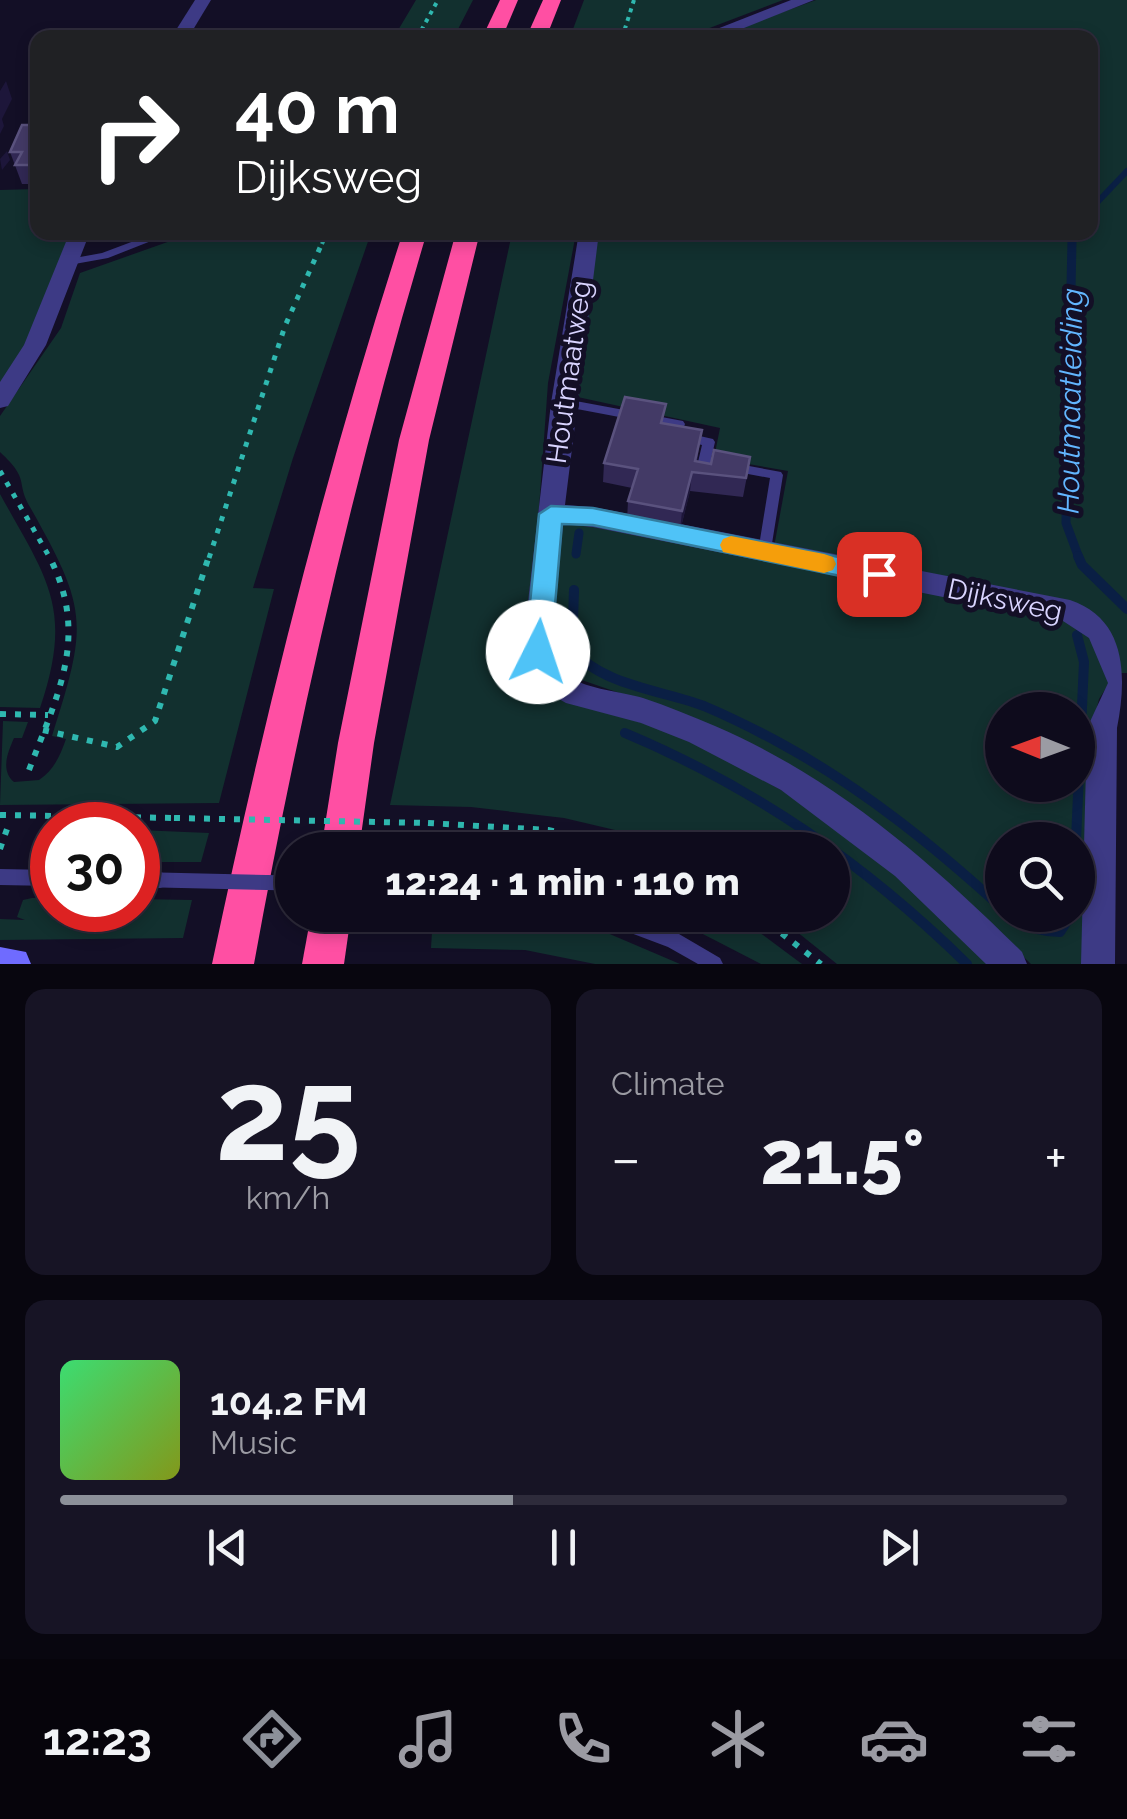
<!DOCTYPE html>
<html lang="en">
<head>
<meta charset="utf-8">
<style>
	body { margin:0; font-family:Raleway,sans-serif; background:#171425; color:#f1f3f6; height:100vh; display:flex; flex-direction:column; font-size:38px; white-space:nowrap }
	* { box-sizing:border-box; margin:0 }
	p { font-size:32px; color:#9b9ba3 }
	.icon { flex:none; width:55px; height:55px; fill:none; stroke:currentColor; stroke-width:2; stroke-linecap:round; stroke-linejoin:round }
	.map { position:relative; height:964px; overflow:hidden }
	.sheet { display:flex; flex-direction:column; gap:25px; padding:25px; background:#08060f; flex:1 }
	.sheet>* { flex:none }
	.guide { position:absolute; left:30px; top:30px; width:1068px; height:210px; border-radius:20px; box-shadow:0 5px 15px #0003,0 0 0 2px #2e2b3b; background:#202124; color:#fff; overflow:hidden }
	.needle { width:65px; rotate:271deg }
	.fabs { position:absolute; left:985px; top:692px; display:grid; gap:20px }
	.fabs a { display:grid; place-items:center; width:110px; height:110px; border-radius:50%; background:#0e0b1c; box-shadow:0 5px 15px #0003,0 0 0 2px #2e2b3b; font-size:50px }
	.speed { position:absolute; left:30px; top:802px; display:flex; gap:20px; font-size:50px; font-weight:700; text-align:center }
	.speed>* { display:grid; place-content:center; width:130px; height:130px; border-radius:50%; background:#0e0b1c; box-shadow:0 5px 15px #0003,0 0 0 2px #2e2b3b; line-height:1 }
	.speed .limit { border:15px solid #d22; background:#fff; color:#111 }
	.pin { position:absolute; display:grid; place-items:center; width:85px; height:85px; color:#fff; margin:-42px; border-radius:20px; box-shadow:0 5px 15px #0006 }
	.me { position:absolute; width:110px; margin:-55px; rotate:4deg; stroke-linejoin:round; filter:drop-shadow(0 0 8px #0008) }
	.turn { display:flex; align-items:center; gap:35px; height:210px; padding:0 40px; font-size:45px }
	.turn .icon { width:130px; height:130px; stroke-width:2.5 }
	.turn b { display:block; font-size:70px; line-height:85px }
	.big { font-size:75px; font-weight:800; line-height:1.1 }
	.sheet .card { flex:1; display:flex; flex-direction:column; justify-content:center; gap:15px; min-width:0; padding:0 35px; border-radius:20px; background:#171425 }
	.sheet .dial { align-items:center; gap:0 }
	.dial b { font-size:130px; line-height:1 }
	.song { display:flex; align-items:center; gap:30px }
	.cover { width:120px; height:120px; border-radius:15px; background:linear-gradient(135deg,hsl(140 70% 55%),hsl(70 70% 35%)) }
	.played { height:10px; border-radius:5px; background:linear-gradient(90deg,#8c9099 45%,#2e2b3b 45%) }
	.keys { display:flex; justify-content:space-around; direction:ltr }
	.heat { display:flex; justify-content:space-between; align-items:center; font-size:55px; direction:ltr }
	.sheet .tiles { flex:1; display:grid; gap:25px; grid-template-columns:1fr 1fr }
	.card:last-child { grid-column:span 2 }
	.trip { position:absolute; left:275px; top:832px; width:575px; height:100px; border-radius:50px; background:#0e0b1c; box-shadow:0 5px 15px #0003,0 0 0 2px #2e2b3b; font-weight:800; line-height:100px; text-align:center }
	.tabs { display:flex; height:160px; justify-content:space-around; align-items:center; background:#06040b; color:#9b9ba3 }
	.tabs .icon { width:70px; height:70px }
	.tabs .active { color:#8c9099 }
	.tabs b { font-size:45px; color:#f1f3f6 }
	.map>svg:first-child { display:block }
	.green { fill:#12302f; fill-rule:evenodd }
	.lines { fill:none; stroke-linecap:round; stroke-linejoin:round }
	.stream-far2 { stroke:#0a1f44; stroke-width:6 }
	.stream-far1 { stroke:#0a1f44; stroke-width:9 }
	.stream { stroke:#0a1f44; stroke-width:10 }
	.path-far2 { stroke:#2fb8b0; stroke-width:4; stroke-dasharray:4 5; stroke-linecap:butt }
	.path-far1 { stroke:#2fb8b0; stroke-width:5; stroke-dasharray:5 8; stroke-linecap:butt }
	.path { stroke:#2fb8b0; stroke-width:6; stroke-dasharray:6 9; stroke-linecap:butt }
	.lane { fill:#3d3a85; fill-rule:evenodd }
	.street { fill:#3d3a85; fill-rule:evenodd }
	.secondary { fill:#6f6bff; fill-rule:evenodd }
	.highway { fill:#ff4fa3; fill-rule:evenodd }
	.path-bridge { stroke:#2fb8b0; stroke-width:6; stroke-dasharray:6 9; stroke-linecap:butt }
	.lane-bridge { stroke:#3d3a85; stroke-width:15 }
	.wall { fill:#312854 }
	.shaded-wall { fill:#1d163a }
	.building { fill:#433a66; stroke:#5a527e; stroke-width:2.5 }
	.route { fill:#4fc3f7; stroke:#337fa1; stroke-width:2.5 }
	.slow { fill:#f59e0b }
	.labels { text-anchor:middle; dominant-baseline:central; stroke-width:10; stroke-linejoin:round; paint-order:stroke }
	.street-label { font-size:28px; fill:#d9d4ff; stroke:#130f26 }
	.water-label { font-size:30px; font-style:italic; fill:#62b6ff; stroke:#130f26 }
</style>
</head>
<body>
<div class="map">
<svg width="1127" height="964" viewBox="0 0 1127 964">
	<rect width="100%" height="100%" fill="#130f26"/>
	<!-- green -->
	<g class="green">
		<polygon points="416,0 473,0 454,37 394,37"/>
		<polygon points="584,0 783,0 686,37 570,37"/>
		<path d="M816,0H1127V673H1116L1099,699L1092,727L1086,964H1031L958,893L634,698L567,675L553,652L559,526L594,524L772,558L788,471L714,458L720,428L573,396L598,233L1090,232V38L714,37ZM1002,710H1078V785H1002ZM1002,840H1078V915H1002Z"/>
		<polygon points="37,189 38,232 74,233 32,335 0,387 0,190"/>
		<path d="M193,233H371L293,458L253,588L274,589L219,803L0,805L3,721L28,722L22,738H14C8,752 0,770 14,782L39,780C54,770 60,756 66,739L52,736C88,623 88,610 30,507C15,480 31,481 0,452V416L61,328L80,273Z"/>
		<polygon points="512,233 576,233 548,383 527,675 542,692 681,735 823,813 923,894 991,964 837,964 776,915 832,915 832,850 669,850 615,830 564,818 471,807 390,805"/>
		<path d="M0,494C47,579 74,608 40,708L0,707Z"/>
		<polygon points="138,830 209,833 201,862 138,862"/>
		<polygon points="440,838 535,840 602,850 439,850"/>
		<polygon points="32,898 52,898 52,910 138,910 138,899 192,900 183,938 0,940 0,919 25,920 17,917 23,900"/>
		<polygon points="433,915 543,915 598,929 680,964 595,964 525,950 431,948"/>
		<polygon points="666,915 736,915 802,964 761,964"/>
	</g>
	<g class="lines">
		<!-- stream-far2 -->
		<g class="stream-far2">
			<polyline points="1090,210 1127,171"/>
			<polyline points="1072,244 1072,232"/>
		</g>
		<!-- stream-far1 -->
		<g class="stream-far1">
			<polyline points="1072,241 1066,523 1079,558"/>
			<polyline points="576,554 579,533"/>
		</g>
		<!-- stream -->
		<g class="stream">
			<polyline points="1078,556 1082,565 1127,609"/>
			<path d="M574,590L572,649C602,686 662,690 704,706C730,717 756,730 780,743C861,787 934,846 1002,908"/>
			<path d="M625,733C756,788 866,865 967,964"/>
			<polyline points="1076,840 1084,662 1077,635"/>
			<path d="M1010,915C1025,927 1041,932 1060,932L1071,915"/>
		</g>
		<!-- path-far2 -->
		<g class="path-far2">
			<polyline points="417,38 438,0"/>
			<polyline points="622,38 634,0"/>
			<polyline points="322,244 327,232"/>
		</g>
		<!-- path-far1 -->
		<g class="path-far1">
			<polyline points="0,471 50,558"/>
			<polyline points="209,558 285,326 323,241"/>
		</g>
		<!-- path -->
		<g class="path">
			<polyline points="0,714 48,715"/>
			<polyline points="43,730 117,747 155,721 209,556"/>
			<path d="M29,770C58,693 90,636 49,556"/>
			<polyline points="0,815 174,818"/>
			<polyline points="428,823 548,830 637,850"/>
			<polyline points="0,849 7,829"/>
			<polyline points="758,915 821,964"/>
		</g>
		<!-- lane -->
		<g class="lane">
			<polygon points="158,232 174,232 108,258 69,265 64,262 69,259 102,253"/>
			<polygon points="565,399 683,421 685,424 682,432 713,439 715,442 711,459 781,472 783,475 770,556 760,556 758,552 770,478 700,465 698,462 702,445 671,438 669,435 672,427 561,406 559,403"/>
			<polygon points="0,869 52,870 52,886 0,885"/>
			<polygon points="138,871 160,872 166,874 168,880 166,886 160,888 138,887"/>
			<polygon points="597,915 627,915 679,934 720,958 723,964 698,964 668,947 599,921"/>
		</g>
		<!-- street -->
		<g class="street">
			<polygon points="195,0 211,0 188,38 171,38"/>
			<polygon points="791,0 814,0 719,38 694,38"/>
			<polygon points="70,232 90,232 46,345 8,406 0,408 0,382 24,345"/>
			<path d="M579,232H599L565,505L593,507L1070,600C1127,619 1127,677 1117,728L1115,964H1081L1087,728L1108,683L1089,638L1063,621L593,527L563,524L552,645C555,690 610,688 643,698C667,706 691,716 715,726C834,777 930,861 1022,952L1027,964H986L895,876L781,790L689,742L641,723L566,703L543,690L526,662L525,628L551,403Z"/>
		</g>
		<!-- secondary -->
		<polygon class="secondary" points="0,947 26,952 31,964 0,964"/>
		<!-- highway -->
		<g class="highway">
			<polygon points="500,0 518,0 502,38 482,38"/>
			<polygon points="543,0 561,0 546,38 526,38"/>
			<path d="M403,232H427C355,473 299,717 254,964H212C264,717 325,473 403,232Z"/>
			<polygon points="456,232 480,232 429,440 374,743 359,850 321,850 338,743 399,440"/>
			<polygon points="311,915 351,915 344,964 302,964"/>
		</g>
		<!-- path-bridge -->
		<polyline class="path-bridge" points="174,818 428,823"/>
		<!-- lane-bridge -->
		<polyline class="lane-bridge" points="160,880 292,883"/>
	</g>
	<!-- wall -->
	<g class="wall">
		<polygon points="38,125 38,184 22,184 10,152"/>
		<polygon points="702,430 697,461 747,476 743,497 690,491 680,531 627,520 628,501 632,488 603,482 604,463"/>
	</g>
	<!-- shaded-wall -->
	<g class="shaded-wall">
		<polygon points="6,81 12,99 2,119 4,126 0,134 0,91"/>
		<polygon points="7,151 10,160 2,170 0,159"/>
		<polygon points="692,472 690,491 680,531 682,511"/>
	</g>
	<!-- building -->
	<g class="building">
		<polygon points="22,125 38,125 38,165 15,165 22,152 10,152"/>
		<polygon points="625,397 666,404 661,423 702,430 695,461 711,464 714,450 750,457 746,478 692,472 682,511 628,501 638,469 604,463"/>
	</g>
	<!-- route -->
	<polygon class="route" points="551,506 593,508 879,565 888,568 891,574 888,581 879,584 593,525 562,524 551,652 547,660 538,663 529,660 525,652 539,514"/>
	<!-- slow -->
	<polygon class="slow" points="731,536 824,554 833,557 836,564 833,570 824,573 723,552 720,545 723,539"/>
	<g class="labels">
		<!-- street labels -->
		<g class="street-label">
			<text transform="translate(569 372) rotate(-82)">Houtmaatweg</text>
			<text transform="translate(1005 600) rotate(12)">Dijksweg</text>
		</g>
		<!-- water labels -->
		<g class="water-label">
			<text transform="translate(1070 401) rotate(-89)">Houtmaatleiding</text>
		</g>
	</g>
</svg>
<div class="fabs">
<a><svg class="needle" viewBox="-14 -14 28 28"><path d="M0-13l5 13h-10z" fill="#e53935"/><path d="M0 13l5-13h-10z" fill="#9b9ba3"/></svg></a>
<a><svg class="icon" aria-label="search" viewBox="0 0 24 24"><circle cx="10" cy="10" r="6"/><path d="M15 15l6 6"/></svg></a>
</div>
<div class="speed"><div class="limit">30</div></div>
<div class="pin" style="left:879px;top:574px;background:#d93025"><svg class="icon" aria-label="arrive" viewBox="0 0 24 24"><path d="M6 21V4h12l-3 4 3 4H6"/></svg></div>
<svg class="me" style="left:538px;top:652px" viewBox="-20 -20 40 40"><circle r="19" fill="#fff"/><path d="M0-13L10 11 0 6-10 11z" fill="#4fc3f7"/></svg>
<div class="trip">12:24 · 1 min · 110 m</div>
<div class="guide">
<div class="turn"><svg class="icon" aria-label="right" viewBox="0 0 24 24"><path d="M7 20v-9h11M14 6l5 5-5 5"/></svg><div><b>40 m</b>Dijksweg</div></div>
</div>
</div>
<section class="sheet">
<div class="tiles">
<div class="card dial"><b>25</b><p>km/h</p></div>
<div class="card"><p>Climate</p>
<div class="heat"><a>−</a><b class="big">21.5°</b><a>+</a></div>
</div>
<div class="card">
<div class="song"><i class="cover"></i><div><b>104.2 FM</b><p>Music</p></div></div>
<div class="played"></div>
<div class="keys"><svg class="icon" aria-label="previous" viewBox="0 0 24 24"><path d="M18 5L8 12l10 7zM5 5v14"/></svg><svg class="icon" aria-label="pause" viewBox="0 0 24 24"><path d="M8 5v14M16 5v14"/></svg><svg class="icon" aria-label="next" viewBox="0 0 24 24"><path d="M6 5l10 7-10 7zM19 5v14"/></svg></div>
</div>
</div>
</section>
<nav class="tabs">
<b>12:23</b>
<svg class="icon active" aria-label="directions" viewBox="0 0 24 24"><path d="M12 3l9 9-9 9-9-9zM9 14v-3h6M13 9l2 2-2 2"/></svg>
<svg class="icon" aria-label="music" viewBox="0 0 24 24"><path d="M9 18V5l10-2v13"/><circle cx="6" cy="18" r="3"/><circle cx="16" cy="16" r="3"/></svg>
<svg class="icon" aria-label="phone" viewBox="0 0 24 24"><path d="M5 4h4l2 5-3 2q2 4 5 5l2-3 5 2v4C11 20 4 13 5 4z"/></svg>
<svg class="icon" aria-label="climate" viewBox="0 0 24 24"><path d="M12 3v18M4 7l16 10M4 17L20 7"/></svg>
<svg class="icon" aria-label="car" viewBox="0 0 24 24"><path d="M5 17H2v-5l4-1 3-4h7l3 4 3 1v5h-3M9 17h6M6 11h13"/><circle cx="7" cy="17" r="2"/><circle cx="17" cy="17" r="2"/></svg>
<svg class="icon" aria-label="filters" viewBox="0 0 24 24"><path d="M4 7h16M4 17h16"/><circle cx="9" cy="7" r="2"/><circle cx="15" cy="17" r="2"/></svg>
</nav>
</body>
</html>
